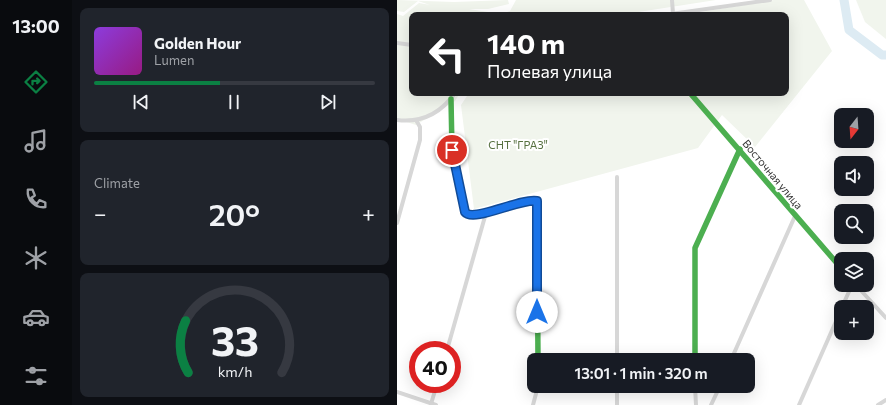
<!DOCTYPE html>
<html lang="en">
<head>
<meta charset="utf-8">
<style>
	body { margin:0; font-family:Commissioner,sans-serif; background:#20242c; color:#f1f3f6; height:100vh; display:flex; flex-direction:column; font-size:15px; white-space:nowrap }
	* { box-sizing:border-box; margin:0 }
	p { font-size:13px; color:#9ea1a6 }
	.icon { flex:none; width:22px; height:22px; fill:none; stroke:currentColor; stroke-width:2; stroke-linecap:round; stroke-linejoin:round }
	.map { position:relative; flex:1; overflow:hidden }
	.drawer { display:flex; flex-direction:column; gap:8px; padding:8px; background:#0d0f14; width:325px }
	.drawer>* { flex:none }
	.hud { position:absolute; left:12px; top:12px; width:380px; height:84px; border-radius:8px; box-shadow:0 4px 16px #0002; background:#202124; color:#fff; overflow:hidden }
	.needle { width:26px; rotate:197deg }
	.controls { position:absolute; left:437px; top:108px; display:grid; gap:8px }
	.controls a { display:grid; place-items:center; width:40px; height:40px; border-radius:8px; background:#171b24; box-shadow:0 4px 16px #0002; font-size:20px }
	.speed { position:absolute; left:12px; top:341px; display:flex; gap:8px; font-size:20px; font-weight:700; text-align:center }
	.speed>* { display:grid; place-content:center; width:52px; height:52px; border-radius:50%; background:#171b24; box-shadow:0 4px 16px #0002; line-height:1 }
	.speed .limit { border:6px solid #d22; background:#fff; color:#111 }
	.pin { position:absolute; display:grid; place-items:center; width:34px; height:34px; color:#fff; margin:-17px; border:2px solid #fff; border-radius:50%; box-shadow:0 1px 4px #0007 }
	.me { position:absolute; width:44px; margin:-22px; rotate:0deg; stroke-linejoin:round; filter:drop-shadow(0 0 3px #0008) }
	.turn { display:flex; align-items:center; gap:14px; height:84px; padding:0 12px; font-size:18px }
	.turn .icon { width:52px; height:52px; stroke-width:2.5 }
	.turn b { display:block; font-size:28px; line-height:34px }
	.big { font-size:30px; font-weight:600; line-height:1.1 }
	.drawer .card { flex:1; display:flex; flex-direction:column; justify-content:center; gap:6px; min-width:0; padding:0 14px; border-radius:8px; background:#20242c }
	.drawer .dial { align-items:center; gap:0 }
	.dial svg { height:104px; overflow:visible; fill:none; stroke:#363941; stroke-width:7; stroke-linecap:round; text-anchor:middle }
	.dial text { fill:#f1f3f6; stroke:none }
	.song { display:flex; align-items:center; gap:12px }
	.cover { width:48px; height:48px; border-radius:6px; background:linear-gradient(135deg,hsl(270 70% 55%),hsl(310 70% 35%)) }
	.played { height:4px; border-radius:2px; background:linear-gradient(90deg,#0b8043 45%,#363941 45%) }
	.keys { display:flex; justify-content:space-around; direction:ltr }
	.heat { display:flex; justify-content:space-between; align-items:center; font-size:22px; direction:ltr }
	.trip { position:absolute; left:130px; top:353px; width:228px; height:40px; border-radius:8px; background:#171b24; box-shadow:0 4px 16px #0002; font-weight:600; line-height:40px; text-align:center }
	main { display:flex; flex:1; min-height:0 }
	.tabs { display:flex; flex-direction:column; width:72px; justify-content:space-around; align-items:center; background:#090b0e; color:#9ea1a6 }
	.tabs .icon { width:28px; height:28px }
	.tabs .current { color:#0b8043 }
	.tabs b { font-size:18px; color:#f1f3f6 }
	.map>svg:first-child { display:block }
	.green { fill:#f1f5ed }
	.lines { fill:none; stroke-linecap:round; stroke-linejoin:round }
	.river { stroke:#ddebf3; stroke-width:9 }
	.street { stroke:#d7d7d7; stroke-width:4 }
	.fast { stroke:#4caf50; stroke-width:5.5 }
	.route-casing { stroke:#114b97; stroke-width:10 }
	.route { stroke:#1a73e8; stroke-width:7 }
	.labels { text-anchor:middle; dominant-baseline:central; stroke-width:4; stroke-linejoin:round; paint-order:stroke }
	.park-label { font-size:11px; fill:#56703f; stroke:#fff }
	.street-label { font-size:11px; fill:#333; stroke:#fff }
</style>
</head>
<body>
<main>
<nav class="tabs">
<b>13:00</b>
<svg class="icon current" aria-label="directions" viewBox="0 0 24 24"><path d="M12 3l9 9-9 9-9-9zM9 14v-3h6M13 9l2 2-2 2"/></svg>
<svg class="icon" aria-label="music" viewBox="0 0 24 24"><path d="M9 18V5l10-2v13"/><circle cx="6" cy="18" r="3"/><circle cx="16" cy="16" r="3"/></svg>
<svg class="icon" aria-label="phone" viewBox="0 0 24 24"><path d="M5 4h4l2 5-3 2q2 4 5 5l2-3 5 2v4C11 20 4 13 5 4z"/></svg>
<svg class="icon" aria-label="climate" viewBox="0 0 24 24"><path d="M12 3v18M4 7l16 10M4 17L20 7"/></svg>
<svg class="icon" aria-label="car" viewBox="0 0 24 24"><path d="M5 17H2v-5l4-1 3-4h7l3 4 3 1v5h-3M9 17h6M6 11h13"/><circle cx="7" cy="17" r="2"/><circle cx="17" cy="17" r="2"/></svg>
<svg class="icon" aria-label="filters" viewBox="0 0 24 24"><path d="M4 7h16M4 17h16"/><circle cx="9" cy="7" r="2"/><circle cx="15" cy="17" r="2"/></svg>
</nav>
<section class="drawer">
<div class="card">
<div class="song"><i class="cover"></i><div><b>Golden Hour</b><p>Lumen</p></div></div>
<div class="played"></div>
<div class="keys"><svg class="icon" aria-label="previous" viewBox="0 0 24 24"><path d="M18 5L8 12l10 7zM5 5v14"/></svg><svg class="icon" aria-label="pause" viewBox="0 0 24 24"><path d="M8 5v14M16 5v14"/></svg><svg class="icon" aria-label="next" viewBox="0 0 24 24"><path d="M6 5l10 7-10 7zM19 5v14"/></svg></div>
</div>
<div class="card"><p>Climate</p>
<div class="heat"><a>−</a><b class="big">20°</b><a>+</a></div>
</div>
<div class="card dial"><svg viewBox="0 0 100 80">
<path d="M14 69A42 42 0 1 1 86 69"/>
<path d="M14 69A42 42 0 0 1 12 29" stroke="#0b8043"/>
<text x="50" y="56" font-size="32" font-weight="700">33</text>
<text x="50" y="72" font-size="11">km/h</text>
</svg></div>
</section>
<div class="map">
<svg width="489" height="405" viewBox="0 0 489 405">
	<rect width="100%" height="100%" fill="#fff"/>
	<!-- green -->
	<g class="green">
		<polygon points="0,0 57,2 111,0 112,4 91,9 72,9 104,14 113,11 119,0 319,0 222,15 15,15 15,93 63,93 58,101 19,125 0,119 0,14 6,16 22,3 33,5 21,1 7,12 0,11"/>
		<polygon points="377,0 407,0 435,51 358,147 325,115 301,148 77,209 64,105 72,93 389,93 389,15 286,15"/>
		<polygon points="459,0 489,0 489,39 468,22"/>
	</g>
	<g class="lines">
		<!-- river -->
		<polyline class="river" points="447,0 452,30 485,55 489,55"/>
		<!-- street -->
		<g class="street">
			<polyline points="275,0 276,14"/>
			<polyline points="267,15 373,0"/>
			<polyline points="0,43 15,45"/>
			<path d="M0,120C25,123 44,113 58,93"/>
			<polyline points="220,177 220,360"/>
			<polyline points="0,223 23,140 23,127 19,120"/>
			<polyline points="459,285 489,318"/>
			<polyline points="445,307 455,285"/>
			<polyline points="50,350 89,213"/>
			<polyline points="334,360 398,216"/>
			<polyline points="220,386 220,405"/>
			<polyline points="298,386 299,405"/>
			<polyline points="0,392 39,405"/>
			<polyline points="34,404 40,384"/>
			<polyline points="136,405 141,386"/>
			<polyline points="314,405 323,386"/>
			<polyline points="402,405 444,310"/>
			<polyline points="481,405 489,400"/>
		</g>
		<!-- fast -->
		<g class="fast">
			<polyline points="293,93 444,268"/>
			<path d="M54,99L55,150L68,211C84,221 120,201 140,201L141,360"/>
			<polyline points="298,360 298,248 343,149"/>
		</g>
	</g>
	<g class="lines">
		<!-- route casing -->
		<g class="route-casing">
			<path id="route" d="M55,150L68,212C76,223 123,198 140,201V312"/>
		</g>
		<!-- route -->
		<use href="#route" class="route"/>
	</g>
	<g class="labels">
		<!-- park labels -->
		<g class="park-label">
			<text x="121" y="144">СНТ "ГРАЗ"</text>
		</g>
		<!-- street labels -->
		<g class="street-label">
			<text transform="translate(376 174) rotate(50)">Восточная улица</text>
		</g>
	</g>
</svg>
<div class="controls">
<a><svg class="needle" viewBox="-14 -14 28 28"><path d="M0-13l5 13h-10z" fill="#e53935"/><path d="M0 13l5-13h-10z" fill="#9ea1a6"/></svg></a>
<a><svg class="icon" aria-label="sound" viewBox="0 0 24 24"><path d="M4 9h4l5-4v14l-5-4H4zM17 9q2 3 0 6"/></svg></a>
<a><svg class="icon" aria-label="search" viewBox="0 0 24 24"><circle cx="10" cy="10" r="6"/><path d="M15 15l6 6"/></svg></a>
<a><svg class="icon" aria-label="layers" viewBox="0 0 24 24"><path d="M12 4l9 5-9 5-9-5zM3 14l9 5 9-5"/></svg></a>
<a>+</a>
</div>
<div class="speed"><div class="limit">40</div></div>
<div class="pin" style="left:55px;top:150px;background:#d93025"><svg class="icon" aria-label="arrive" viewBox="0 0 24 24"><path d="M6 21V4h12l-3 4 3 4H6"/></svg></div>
<svg class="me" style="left:140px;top:312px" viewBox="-20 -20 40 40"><circle r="19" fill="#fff"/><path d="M0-13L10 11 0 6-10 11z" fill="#1a73e8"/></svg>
<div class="trip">13:01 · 1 min · 320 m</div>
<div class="hud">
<div class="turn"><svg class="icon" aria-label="left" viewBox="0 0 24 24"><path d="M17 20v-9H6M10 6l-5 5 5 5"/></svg><div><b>140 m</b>Полевая улица</div></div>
</div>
</div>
</main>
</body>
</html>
